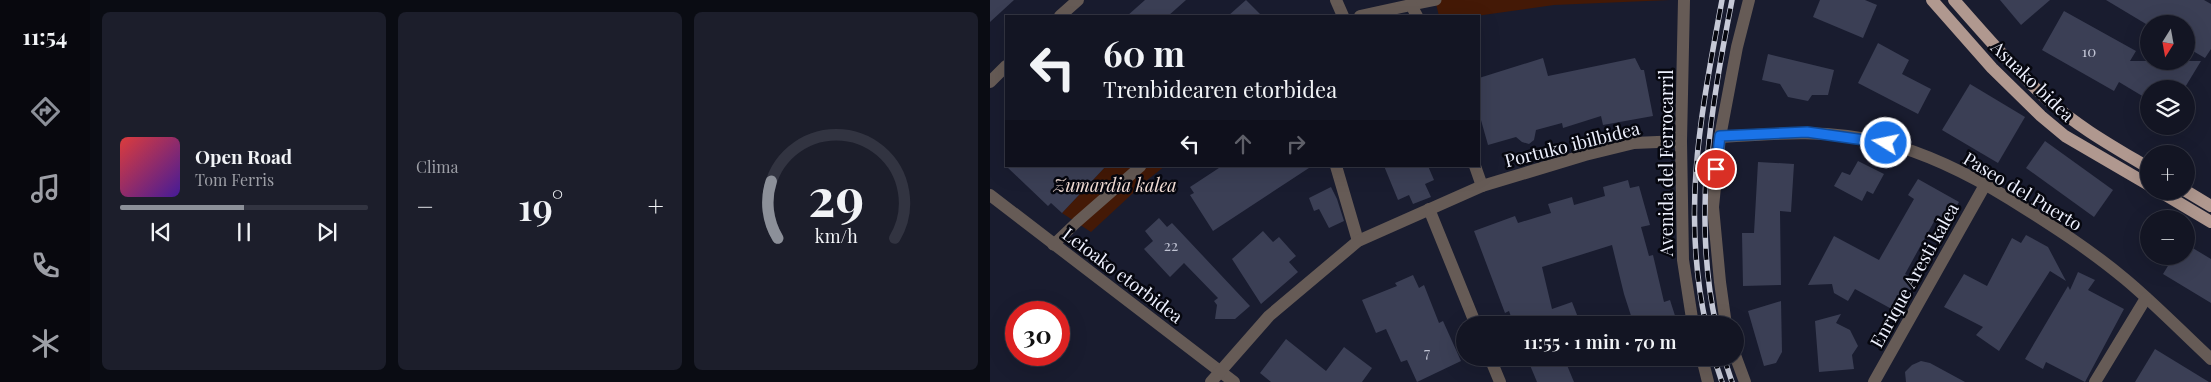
<!DOCTYPE html>
<html lang="es">
<head>
<meta charset="utf-8">
<style>
	body { margin:0; font-family:"Playfair Display",serif; background:#1c1e2b; color:#f1f3f6; height:100vh; display:flex; flex-direction:column; font-size:19px; white-space:nowrap }
	* { box-sizing:border-box; margin:0 }
	p { font-size:16px; color:#9d9fa6 }
	.icon { flex:none; width:28px; height:28px; fill:none; stroke:currentColor; stroke-width:2; stroke-linecap:round; stroke-linejoin:round }
	.map { position:relative; flex:1; overflow:hidden }
	.side { display:flex; flex-direction:column; gap:12px; padding:12px; background:#0a0c13; width:900px }
	.side>* { flex:none }
	.banner { position:absolute; left:15px; top:15px; width:475px; height:152px; border-radius:0px; box-shadow:0 5px 20px #0002,0 0 0 1px #323441; background:#131523; color:#f1f3f6; overflow:hidden }
	.needle { width:32px; rotate:191deg }
	.controls { position:absolute; left:1150px; top:15px; display:grid; gap:10px }
	.controls a { display:grid; place-items:center; width:55px; height:55px; border-radius:50%; background:#131523; box-shadow:0 5px 20px #0002,0 0 0 1px #323441; font-size:25px }
	.speed { position:absolute; left:15px; top:301px; display:flex; gap:10px; font-size:25px; font-weight:700; text-align:center }
	.speed>* { display:grid; place-content:center; width:65px; height:65px; border-radius:50%; background:#131523; box-shadow:0 5px 20px #0002,0 0 0 1px #323441; line-height:1 }
	.speed .limit { border:8px solid #d22; background:#fff; color:#111 }
	.pin { position:absolute; display:grid; place-items:center; width:42px; height:42px; color:#fff; margin:-21px; border:2px solid #fff; border-radius:50%; box-shadow:0 1px 5px #0007 }
	.me { position:absolute; width:55px; margin:-28px; rotate:280deg; stroke-linejoin:round; filter:drop-shadow(0 0 4px #0008) }
	.turn { display:flex; align-items:center; gap:18px; height:105px; padding:0 15px; font-size:22px }
	.turn .icon { width:65px; height:65px; stroke-width:2.5 }
	.turn b { display:block; font-size:35px; line-height:42px }
	.lanes { display:flex; align-items:center; height:48px; padding:0 15px; background:#0003; justify-content:center; gap:25px; direction:ltr }
	.lanes .off { opacity:.35 }
	.big { font-size:38px; font-weight:600; line-height:1.1 }
	.side .card { flex:1; display:flex; flex-direction:column; justify-content:center; gap:8px; min-width:0; padding:0 18px; border-radius:8px; background:#1c1e2b }
	.side .dial { align-items:center; gap:0 }
	.dial svg { height:130px; overflow:visible; fill:none; stroke:#323441; stroke-width:7; stroke-linecap:round; text-anchor:middle }
	.dial text { fill:#f1f3f6; stroke:none }
	.song { display:flex; align-items:center; gap:15px }
	.cover { width:60px; height:60px; border-radius:8px; background:linear-gradient(135deg,hsl(0 70% 55%),hsl(260 70% 35%)) }
	.played { height:5px; border-radius:2px; background:linear-gradient(90deg,#8c9099 50%,#323441 50%) }
	.keys { display:flex; justify-content:space-around; direction:ltr }
	.heat { display:flex; justify-content:space-between; align-items:center; font-size:28px; direction:ltr }
	.side .tiles { flex:1; display:grid; gap:12px; grid-template-columns:repeat(3,1fr) }
	.trip { position:absolute; left:466px; top:316px; width:288px; height:50px; border-radius:25px; background:#131523; box-shadow:0 5px 20px #0002,0 0 0 1px #323441; font-weight:600; line-height:50px; text-align:center }
	main { display:flex; flex:1; min-height:0 }
	.tab-bar { display:flex; flex-direction:column; width:90px; justify-content:space-around; align-items:center; background:#08080e; color:#9d9fa6 }
	.tab-bar .icon { width:35px; height:35px }
	.tab-bar .active { color:#8c9099 }
	.tab-bar b { font-size:22px; color:#f1f3f6 }
	.map>svg:first-child { display:block }
	.green { fill:#441906 }
	.building { fill:#3b3f55 }
	.lines { fill:none; stroke-linecap:round; stroke-linejoin:round }
	.pedestrian { stroke:#665b56; stroke-width:11 }
	.minor { stroke:#665b56; stroke-width:12 }
	.tertiary { stroke:#665b56; stroke-width:12 }
	.primary { stroke:#b0988f; stroke-width:12 }
	.rail-casing { stroke:#c6c9d7; stroke-width:5.5 }
	.rail { stroke:#06070f; stroke-width:4; stroke-dasharray:11; stroke-linecap:butt }
	.route-casing { stroke:#114b97; stroke-width:12 }
	.route { stroke:#1a73e8; stroke-width:9 }
	.labels { text-anchor:middle; dominant-baseline:central; stroke-width:5; stroke-linejoin:round; paint-order:stroke }
	.number-label { font-size:15px; fill:#c1c4d4 }
	.street-label { font-size:18px; fill:#eef1fe; stroke:#06070f }
	.park-label { font-size:18px; font-style:italic; fill:#f4ded6; stroke:#06070f }
</style>
</head>
<body>
<main>
<nav class="tab-bar">
<b>11:54</b>
<svg class="icon active" aria-label="directions" viewBox="0 0 24 24"><path d="M12 3l9 9-9 9-9-9zM9 14v-3h6M13 9l2 2-2 2"/></svg>
<svg class="icon" aria-label="music" viewBox="0 0 24 24"><path d="M9 18V5l10-2v13"/><circle cx="6" cy="18" r="3"/><circle cx="16" cy="16" r="3"/></svg>
<svg class="icon" aria-label="phone" viewBox="0 0 24 24"><path d="M5 4h4l2 5-3 2q2 4 5 5l2-3 5 2v4C11 20 4 13 5 4z"/></svg>
<svg class="icon" aria-label="climate" viewBox="0 0 24 24"><path d="M12 3v18M4 7l16 10M4 17L20 7"/></svg>
</nav>
<section class="side">
<div class="tiles">
<div class="card">
<div class="song"><i class="cover"></i><div><b>Open Road</b><p>Tom Ferris</p></div></div>
<div class="played"></div>
<div class="keys"><svg class="icon" aria-label="previous" viewBox="0 0 24 24"><path d="M18 5L8 12l10 7zM5 5v14"/></svg><svg class="icon" aria-label="pause" viewBox="0 0 24 24"><path d="M8 5v14M16 5v14"/></svg><svg class="icon" aria-label="next" viewBox="0 0 24 24"><path d="M6 5l10 7-10 7zM19 5v14"/></svg></div>
</div>
<div class="card"><p>Clima</p>
<div class="heat"><a>−</a><b class="big">19°</b><a>+</a></div>
</div>
<div class="card dial"><svg viewBox="0 0 100 80">
<path d="M14 69A42 42 0 1 1 86 69"/>
<path d="M14 69A42 42 0 0 1 10 34" stroke="#8c9099"/>
<text x="50" y="56" font-size="32" font-weight="700">29</text>
<text x="50" y="72" font-size="11">km/h</text>
</svg></div>
</div>
</section>
<div class="map">
<svg width="1221" height="382" viewBox="0 0 1221 382">
	<rect width="100%" height="100%" fill="#191c2f"/>
	<!-- green -->
	<g class="green">
		<polygon points="445,0 680,0 564,5 486,16 449,16"/>
		<polygon points="116,166 175,166 156,181 101,232 72,213"/>
	</g>
	<!-- building -->
	<g class="building">
		<polygon points="0,0 24,0 0,22"/>
		<polygon points="155,0 196,0 178,16 137,16"/>
		<polygon points="256,0 272,16 238,16"/>
		<polygon points="830,0 875,0 887,5 873,38 823,17"/>
		<polygon points="1010,0 1060,0 1031,25"/>
		<polygon points="1116,0 1214,0 1221,4 1221,49 1215,58 1196,47 1196,24 1156,24"/>
		<polygon points="1074,11 1146,51 1140,61 1211,61 1194,89 1159,89 1159,100 1129,82 1124,91 1052,50"/>
		<polygon points="888,43 919,60 912,74 941,89 928,114 868,83"/>
		<polygon points="778,54 844,70 838,95 822,95 818,101 798,97 790,84 772,80"/>
		<polygon points="553,58 558,76 645,58 651,70 654,70 663,116 613,125 611,116 573,128 572,123 546,130 544,140 539,144 532,142 526,137 498,145 489,113 489,78"/>
		<polygon points="980,84 1035,117 1008,163 952,130"/>
		<polygon points="1055,141 1123,190 1104,217 1036,168"/>
		<polygon points="868,161 894,174 883,194 877,191 872,201 844,186 852,172 860,175"/>
		<polygon points="768,162 804,164 801,212 790,211 791,285 753,286 752,233 764,233"/>
		<polygon points="16,166 116,166 72,213 61,203 58,206"/>
		<polygon points="232,166 322,166 223,231 200,195 204,193 200,187"/>
		<polygon points="394,166 438,166 444,180 435,184 441,197 423,204 419,195 408,200"/>
		<polygon points="928,179 969,202 958,221 947,216 915,274 926,280 909,313 865,289 858,301 844,293 842,284 818,285 844,236 889,260 924,199 918,195"/>
		<polygon points="638,180 640,188 649,186 660,225 651,227 659,256 663,255 674,302 680,300 688,325 644,325 634,294 622,245 552,267 562,309 582,302 591,325 524,325 519,311 515,313 484,231 525,216 528,223 561,213 558,204 582,197 584,205 615,196 613,187"/>
		<polygon points="341,187 347,199 354,221 339,228 329,209 324,211 319,198"/>
		<polygon points="169,218 177,227 182,223 260,306 245,319 225,319 227,305 224,301 228,298 194,263 180,277 154,249 163,241 155,231"/>
		<polygon points="273,231 283,242 289,237 306,256 299,262 308,272 271,304 242,259"/>
		<polygon points="1036,235 1058,247 1076,281 1060,271 1009,351 986,335 993,327 954,307 974,274 997,286 1022,238 1031,243"/>
		<polygon points="1196,244 1221,259 1221,303 1173,274 1184,256 1196,256"/>
		<polygon points="1088,272 1105,280 1098,290 1134,309 1095,382 1056,362 1053,369 1035,359 1078,286 1080,290"/>
		<polygon points="423,275 429,288 434,285 449,323 453,321 471,361 427,382 417,360 411,362 396,329 386,333 372,300 407,286 405,283"/>
		<polygon points="791,301 792,352 786,363 774,366 758,311"/>
		<polygon points="851,314 846,323 860,330 868,346 862,355 864,369 829,372 825,321"/>
		<polygon points="296,339 336,371 354,347 382,368 372,382 281,382 270,373"/>
		<polygon points="1165,349 1219,382 1145,382"/>
		<polygon points="537,358 574,358 584,382 547,382"/>
		<polygon points="931,361 940,363 975,382 916,382 915,372 922,365"/>
	</g>
	<g class="lines">
		<!-- pedestrian -->
		<g class="pedestrian">
			<polyline points="421,5 446,0"/>
			<polyline points="63,245 87,222 151,166"/>
		</g>
		<!-- minor -->
		<g class="minor">
			<polyline points="346,0 353,16"/>
			<polyline points="694,0 691,141 693,260 703,325"/>
			<polyline points="370,16 421,5 427,16"/>
			<path d="M730,137C788,133 839,129 896,143C939,154 982,176 1020,199C1060,224 1099,249 1135,279C1165,304 1193,333 1221,359"/>
			<polyline points="346,166 368,241"/>
			<polyline points="485,166 492,186"/>
			<polyline points="0,195 244,382"/>
			<polyline points="439,209 486,325"/>
			<polyline points="736,325 730,282 723,207 730,137 747,47 759,0"/>
			<polyline points="745,355 755,382"/>
			<polyline points="500,358 510,382"/>
			<polyline points="712,358 718,382"/>
			<polyline points="221,382 279,316 368,241 492,186 595,155 644,143 691,141"/>
			<polyline points="884,382 995,185"/>
			<polyline points="1105,382 1156,298"/>
		</g>
		<!-- tertiary -->
		<g class="tertiary">
			<polyline points="70,16 88,0"/>
			<polyline points="0,82 16,66"/>
		</g>
		<!-- primary -->
		<g class="primary">
			<polyline points="942,0 1002,68 1051,116 1075,136 1159,185"/>
			<path d="M964,0C994,34 1024,69 1058,100C1088,127 1124,147 1159,168"/>
			<polyline points="1169,191 1221,222"/>
			<polyline points="1196,191 1221,206"/>
		</g>
		<!-- rail casing -->
		<g class="rail-casing">
			<g id="rail">
				<path d="M716,325C691,208 711,115 732,0"/>
				<path d="M726,325C702,215 721,108 742,0"/>
				<polyline points="724,358 732,382"/>
				<polyline points="734,358 742,382"/>
			</g>
		</g>
		<!-- rail -->
		<use href="#rail" class="rail"/>
	</g>
	<g class="lines">
		<!-- route casing -->
		<g class="route-casing">
			<polyline id="route" points="726,169 730,136 817,132 896,143"/>
		</g>
		<!-- route -->
		<use href="#route" class="route"/>
	</g>
	<g class="labels">
		<!-- number labels -->
		<g class="number-label">
			<text x="1099" y="51">10</text>
			<text x="181" y="245">22</text>
			<text x="437" y="352">7</text>
		</g>
		<!-- street labels -->
		<g class="street-label">
			<text transform="translate(1043 81) rotate(44)">Asuako bidea</text>
			<text transform="translate(582 144) rotate(-14)">Portuko ibilbidea</text>
			<text transform="translate(676 163) rotate(-90)">Avenida del Ferrocarril</text>
			<text transform="translate(1033 191) rotate(31)">Paseo del Puerto</text>
			<text transform="translate(133 275) rotate(37)">Leioako etorbidea</text>
			<text transform="translate(924 275) rotate(-61)">Enrique Aresti kalea</text>
		</g>
		<!-- park labels -->
		<g class="park-label">
			<text x="125" y="185">Zumardia kalea</text>
		</g>
	</g>
</svg>
<div class="controls">
<a><svg class="needle" viewBox="-14 -14 28 28"><path d="M0-13l5 13h-10z" fill="#e53935"/><path d="M0 13l5-13h-10z" fill="#9d9fa6"/></svg></a>
<a><svg class="icon" aria-label="layers" viewBox="0 0 24 24"><path d="M12 4l9 5-9 5-9-5zM3 14l9 5 9-5"/></svg></a>
<a>+</a>
<a>−</a>
</div>
<div class="speed"><div class="limit">30</div></div>
<div class="pin" style="left:726px;top:169px;background:#d93025"><svg class="icon" aria-label="arrive" viewBox="0 0 24 24"><path d="M6 21V4h12l-3 4 3 4H6"/></svg></div>
<svg class="me" style="left:896px;top:143px" viewBox="-20 -20 40 40"><circle r="17" fill="#1a73e8" stroke="#fff" stroke-width="3"/><path d="M0-11L8 9 0 5-8 9z" fill="#fff"/></svg>
<div class="trip">11:55 · 1 min · 70 m</div>
<div class="banner">
<div class="turn"><svg class="icon" aria-label="left" viewBox="0 0 24 24"><path d="M17 20v-9H6M10 6l-5 5 5 5"/></svg><div><b>60 m</b>Trenbidearen etorbidea</div></div>
<div class="lanes"><svg class="icon" aria-label="left" viewBox="0 0 24 24"><path d="M17 20v-9H6M10 6l-5 5 5 5"/></svg><svg class="icon off" aria-label="ahead" viewBox="0 0 24 24"><path d="M12 20V5M6 11l6-6 6 6"/></svg><svg class="icon off" aria-label="right" viewBox="0 0 24 24"><path d="M7 20v-9h11M14 6l5 5-5 5"/></svg></div>
</div>
</div>
</main>
</body>
</html>
